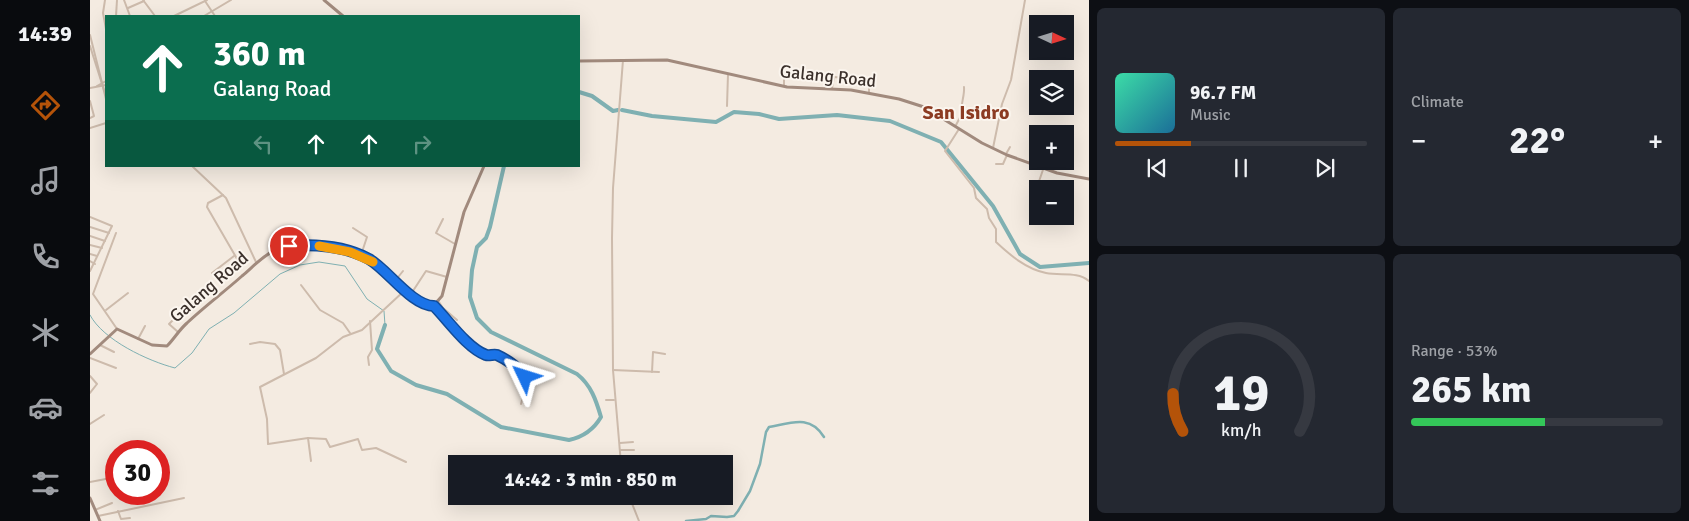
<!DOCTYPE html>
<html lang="en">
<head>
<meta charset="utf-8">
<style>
	body { margin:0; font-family:Signika,sans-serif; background:#242831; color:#f1f3f6; height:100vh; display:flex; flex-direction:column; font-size:19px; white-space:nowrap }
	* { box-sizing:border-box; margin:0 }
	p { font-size:16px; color:#9ea1a6 }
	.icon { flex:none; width:28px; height:28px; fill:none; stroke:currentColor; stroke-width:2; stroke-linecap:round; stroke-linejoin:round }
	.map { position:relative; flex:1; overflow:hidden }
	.details { display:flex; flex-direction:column; gap:8px; padding:8px; background:#0d0f14; width:600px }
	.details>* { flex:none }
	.guide { position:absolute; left:15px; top:15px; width:475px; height:152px; border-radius:0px; box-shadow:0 5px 20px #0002; background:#0b6e4f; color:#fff; overflow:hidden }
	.needle { width:32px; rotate:94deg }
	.buttons { position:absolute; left:939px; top:15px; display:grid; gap:10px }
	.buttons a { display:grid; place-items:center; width:45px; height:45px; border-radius:0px; background:#171b24; box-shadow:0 5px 20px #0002; font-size:25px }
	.speed { position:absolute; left:15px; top:440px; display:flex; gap:10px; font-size:25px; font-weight:700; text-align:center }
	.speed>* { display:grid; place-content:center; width:65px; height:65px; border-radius:50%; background:#171b24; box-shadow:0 5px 20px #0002; line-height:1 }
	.speed .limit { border:8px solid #d22; background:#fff; color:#111 }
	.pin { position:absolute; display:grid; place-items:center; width:42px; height:42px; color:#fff; margin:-21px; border:2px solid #fff; border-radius:50%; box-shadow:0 1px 5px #0007 }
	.me { position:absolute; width:55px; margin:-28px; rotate:311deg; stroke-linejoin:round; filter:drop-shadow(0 0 4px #0008) }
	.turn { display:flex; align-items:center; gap:18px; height:105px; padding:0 25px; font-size:22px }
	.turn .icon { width:65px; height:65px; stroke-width:2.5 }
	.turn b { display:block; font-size:35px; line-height:42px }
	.lanes { display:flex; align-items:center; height:48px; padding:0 25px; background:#0003; justify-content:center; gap:25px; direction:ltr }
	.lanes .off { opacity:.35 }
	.big { font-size:38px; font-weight:700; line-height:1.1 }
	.details .card { flex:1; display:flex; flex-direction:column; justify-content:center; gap:8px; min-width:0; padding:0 18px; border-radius:8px; background:#242831 }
	.details .dial { align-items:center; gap:0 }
	.dial svg { height:130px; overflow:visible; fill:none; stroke:#363941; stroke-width:7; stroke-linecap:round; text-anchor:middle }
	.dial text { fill:#f1f3f6; stroke:none }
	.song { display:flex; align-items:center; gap:15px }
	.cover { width:60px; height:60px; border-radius:8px; background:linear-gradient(135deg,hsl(160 70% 55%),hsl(200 70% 35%)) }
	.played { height:5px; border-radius:2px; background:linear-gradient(90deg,#b45309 30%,#363941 30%) }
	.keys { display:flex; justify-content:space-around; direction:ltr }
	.heat { display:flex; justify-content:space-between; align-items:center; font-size:28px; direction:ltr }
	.charge { height:8px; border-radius:4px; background:linear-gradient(90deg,#34c759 53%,#363941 0) }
	.details .tiles { flex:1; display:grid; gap:8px; grid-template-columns:repeat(2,1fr) }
	.trip { position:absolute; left:358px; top:455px; width:285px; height:50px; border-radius:0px; background:#171b24; box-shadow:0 5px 20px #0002; font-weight:700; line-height:50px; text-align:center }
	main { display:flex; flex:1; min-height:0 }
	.tab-bar { display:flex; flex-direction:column; width:90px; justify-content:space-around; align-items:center; background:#090b0e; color:#9ea1a6 }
	.tab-bar .icon { width:35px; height:35px }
	.tab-bar .current { color:#b45309 }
	.tab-bar b { font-size:22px; color:#f1f3f6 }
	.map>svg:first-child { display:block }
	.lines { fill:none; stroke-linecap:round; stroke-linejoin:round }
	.stream { stroke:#7fb0b2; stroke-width:1 }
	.canal { stroke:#7fb0b2; stroke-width:2.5 }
	.river { stroke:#7fb0b2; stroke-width:4 }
	.street { stroke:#cdbbac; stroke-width:2 }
	.secondary { stroke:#a18a7d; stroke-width:3 }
	.route-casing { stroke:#114b97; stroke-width:12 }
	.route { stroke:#1a73e8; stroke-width:9 }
	.slow { stroke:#f59e0b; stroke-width:9 }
	.labels { text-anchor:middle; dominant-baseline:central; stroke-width:4; stroke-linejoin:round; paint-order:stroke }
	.street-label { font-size:18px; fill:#3b302b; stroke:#fbf5ee }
	.quarter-label { font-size:20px; font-weight:bold; fill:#8c3b22; stroke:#fbf5ee }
</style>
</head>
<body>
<main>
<nav class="tab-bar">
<b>14:39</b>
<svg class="icon current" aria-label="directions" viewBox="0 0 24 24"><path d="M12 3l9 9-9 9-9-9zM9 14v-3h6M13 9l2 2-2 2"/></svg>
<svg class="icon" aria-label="music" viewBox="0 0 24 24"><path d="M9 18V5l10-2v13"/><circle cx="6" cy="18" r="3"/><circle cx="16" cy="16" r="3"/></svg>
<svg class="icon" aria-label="phone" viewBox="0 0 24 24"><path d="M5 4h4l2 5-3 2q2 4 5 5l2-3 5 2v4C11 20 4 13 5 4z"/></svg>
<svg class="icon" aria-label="climate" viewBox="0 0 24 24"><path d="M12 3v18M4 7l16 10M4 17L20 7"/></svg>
<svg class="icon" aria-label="car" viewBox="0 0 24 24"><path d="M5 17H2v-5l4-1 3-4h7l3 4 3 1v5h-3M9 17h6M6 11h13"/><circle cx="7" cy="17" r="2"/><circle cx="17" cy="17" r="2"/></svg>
<svg class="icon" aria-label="filters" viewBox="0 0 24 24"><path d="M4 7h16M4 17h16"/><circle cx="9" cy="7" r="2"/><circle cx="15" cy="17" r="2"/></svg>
</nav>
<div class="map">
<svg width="999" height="521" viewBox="0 0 999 521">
	<rect width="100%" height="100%" fill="#f4ebe1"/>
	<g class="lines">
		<!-- stream -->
		<path class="stream" d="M0,315C13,340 58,361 85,368L102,353L119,329L144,313L190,274L210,265L229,262L255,266L277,299L294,311L295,325"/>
		<!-- canal -->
		<path class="canal" d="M596,521L616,519L621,516L637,517L644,516L648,511L660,491L670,464L676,432L679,427C701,423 720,414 734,437"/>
		<!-- river -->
		<g class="river">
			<polyline points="489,92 502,96 523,111 528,110"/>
			<polyline points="532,110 562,116 626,122 644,112 669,114 689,119 747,115 800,121 851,142 903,206 930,254 950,267 999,263"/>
			<path d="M295,325L287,349L301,371L326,385L357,394L411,427L479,440C493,437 504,429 511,417C506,400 501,385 487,374L401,332L387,318L380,297L382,270L387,247L396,238L400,227L414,166"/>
		</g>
		<!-- street -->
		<g class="street">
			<polyline points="15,0 13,13 16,29"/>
			<polyline points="34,0 40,16"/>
			<polyline points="53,0 65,16"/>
			<polyline points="115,1 125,16"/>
			<polyline points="38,8 54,1"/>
			<polyline points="26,16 27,0"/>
			<polyline points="84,16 117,0"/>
			<polyline points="114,16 141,0"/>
			<polyline points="0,35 16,99"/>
			<polyline points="0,46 14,90"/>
			<polyline points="7,86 16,81"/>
			<polyline points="694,86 694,77 700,77"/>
			<polyline points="0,88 16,85"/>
			<polyline points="742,88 744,77 755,78"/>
			<polyline points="779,92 779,83"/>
			<polyline points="0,101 4,116 0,118"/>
			<polyline points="637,106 638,74"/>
			<path d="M873,114C869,106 875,97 874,87"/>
			<polyline points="866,125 875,108"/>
			<polyline points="0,128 16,123"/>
			<path d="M869,129L855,151L884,188L886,198L897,209L899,218L906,229V242C920,255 936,269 956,273C971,276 987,271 999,281"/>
			<polyline points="903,148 912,104 921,80 935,0"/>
			<polyline points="916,154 920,147"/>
			<polyline points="906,164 913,164 917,155"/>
			<polyline points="940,164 944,155"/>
			<polyline points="102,166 136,198 166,262"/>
			<polyline points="945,193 956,161"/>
			<polyline points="133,195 118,203 117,207 150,264"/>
			<polyline points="0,217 22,226 0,271"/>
			<polyline points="353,219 346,233 365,244"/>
			<polyline points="0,227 19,233"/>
			<polyline points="263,228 277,237 271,255"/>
			<polyline points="26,233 3,294 27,329"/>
			<polyline points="0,236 15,241"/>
			<polyline points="0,245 12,248"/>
			<polyline points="189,248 191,240 197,235"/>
			<polyline points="0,254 7,256"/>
			<polyline points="0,261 5,264"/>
			<polyline points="122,273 144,256"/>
			<polyline points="305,281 313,271"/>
			<polyline points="211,285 230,310 253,323 260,333"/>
			<polyline points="321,294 336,271 357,277"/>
			<polyline points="349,302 353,308 367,320"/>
			<polyline points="344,305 376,340 396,355 406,355 432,372 436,385 431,404"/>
			<polyline points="16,310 38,293"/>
			<polyline points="88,332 79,324 88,315"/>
			<polyline points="48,339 55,326"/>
			<polyline points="160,344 170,342 185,344 190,350 194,374"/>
			<polyline points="10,345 24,352"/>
			<polyline points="0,358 26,368"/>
			<polyline points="279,365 278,357 282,350 280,321"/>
			<polyline points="523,370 569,372"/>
			<polyline points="562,372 563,352 575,354"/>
			<polyline points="0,376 7,384 0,393"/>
			<polyline points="516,400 524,400"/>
			<polyline points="0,424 14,415"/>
			<polyline points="218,438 236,439 240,447 268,439 272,450 286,448 316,462"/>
			<polyline points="530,443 543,442"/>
			<polyline points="530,450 544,450"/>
			<polyline points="221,461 218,438 178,444 177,419 170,387 226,358 253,337 272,330 314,291"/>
			<polyline points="531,464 523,370 522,238 523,188 533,60"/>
			<polyline points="0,482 26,477"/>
			<polyline points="539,496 549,521"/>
			<polyline points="5,510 22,503"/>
			<polyline points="28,511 31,519 40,518"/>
			<polyline points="8,516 94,498"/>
		</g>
		<!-- secondary -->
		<g class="secondary">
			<polyline points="234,0 253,16"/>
			<polyline points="489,61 577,60 697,87 761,90 809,99 834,107 892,143 917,155 967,173 999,179"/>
			<path d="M0,354L27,329L62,345L77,346C84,339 89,330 97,323C114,307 134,292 152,276C163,267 174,254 188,249C217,237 270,249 293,269C306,281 325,306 344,305L352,296L374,212L394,166"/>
			<polyline points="0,498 10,521"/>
		</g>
	</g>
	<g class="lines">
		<!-- route casing -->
		<g class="route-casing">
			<path id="route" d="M199,246C225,244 255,246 279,259C298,270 322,306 344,306C358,320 377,348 396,355C399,356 404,354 407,355C416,359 431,369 435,377"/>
		</g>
		<!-- route -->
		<use href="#route" class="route"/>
		<!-- slow -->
		<polyline class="slow" points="229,246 260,252 283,262"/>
	</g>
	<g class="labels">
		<!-- street labels -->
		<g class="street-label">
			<text transform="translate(738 76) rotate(6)">Galang Road</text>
			<text transform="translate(119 287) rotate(-41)">Galang Road</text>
		</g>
		<!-- quarter labels -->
		<g class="quarter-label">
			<text x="876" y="112">San Isidro</text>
		</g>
	</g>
</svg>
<div class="buttons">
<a><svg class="needle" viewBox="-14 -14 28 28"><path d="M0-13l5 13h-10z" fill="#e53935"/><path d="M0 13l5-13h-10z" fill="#9ea1a6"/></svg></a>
<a><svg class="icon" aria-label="layers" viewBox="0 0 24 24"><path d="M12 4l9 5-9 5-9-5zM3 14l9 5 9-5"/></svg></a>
<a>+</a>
<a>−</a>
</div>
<div class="speed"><div class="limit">30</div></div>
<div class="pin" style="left:199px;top:246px;background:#d93025"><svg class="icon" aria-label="arrive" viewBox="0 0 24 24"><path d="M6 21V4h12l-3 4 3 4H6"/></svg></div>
<svg class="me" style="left:435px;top:377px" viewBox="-20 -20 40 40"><path d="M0-17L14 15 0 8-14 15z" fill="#1a73e8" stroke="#fff" stroke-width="4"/></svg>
<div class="trip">14:42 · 3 min · 850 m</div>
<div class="guide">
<div class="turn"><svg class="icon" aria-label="ahead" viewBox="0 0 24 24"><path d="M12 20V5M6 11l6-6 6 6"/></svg><div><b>360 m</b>Galang Road</div></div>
<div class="lanes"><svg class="icon off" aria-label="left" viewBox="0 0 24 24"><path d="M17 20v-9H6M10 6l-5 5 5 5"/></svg><svg class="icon" aria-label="ahead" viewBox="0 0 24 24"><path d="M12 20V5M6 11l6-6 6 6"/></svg><svg class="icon" aria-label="ahead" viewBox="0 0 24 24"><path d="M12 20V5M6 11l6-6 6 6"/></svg><svg class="icon off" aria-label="right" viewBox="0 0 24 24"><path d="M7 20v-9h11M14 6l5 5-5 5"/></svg></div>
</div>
</div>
<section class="details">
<div class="tiles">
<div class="card">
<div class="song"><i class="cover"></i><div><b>96.7 FM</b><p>Music</p></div></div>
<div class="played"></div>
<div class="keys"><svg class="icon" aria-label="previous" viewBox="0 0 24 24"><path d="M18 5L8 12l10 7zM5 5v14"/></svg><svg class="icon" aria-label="pause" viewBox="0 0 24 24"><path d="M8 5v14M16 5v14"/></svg><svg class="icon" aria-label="next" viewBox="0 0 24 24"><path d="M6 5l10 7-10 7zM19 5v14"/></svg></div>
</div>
<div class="card"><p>Climate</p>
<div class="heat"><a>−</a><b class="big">22°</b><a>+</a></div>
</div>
<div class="card dial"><svg viewBox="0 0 100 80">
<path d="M14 69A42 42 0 1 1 86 69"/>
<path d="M14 69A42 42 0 0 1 8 46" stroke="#b45309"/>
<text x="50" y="56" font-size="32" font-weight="700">19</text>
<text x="50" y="72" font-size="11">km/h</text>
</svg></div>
<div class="card"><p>Range · 53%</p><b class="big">265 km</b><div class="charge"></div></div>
</div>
</section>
</main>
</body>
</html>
